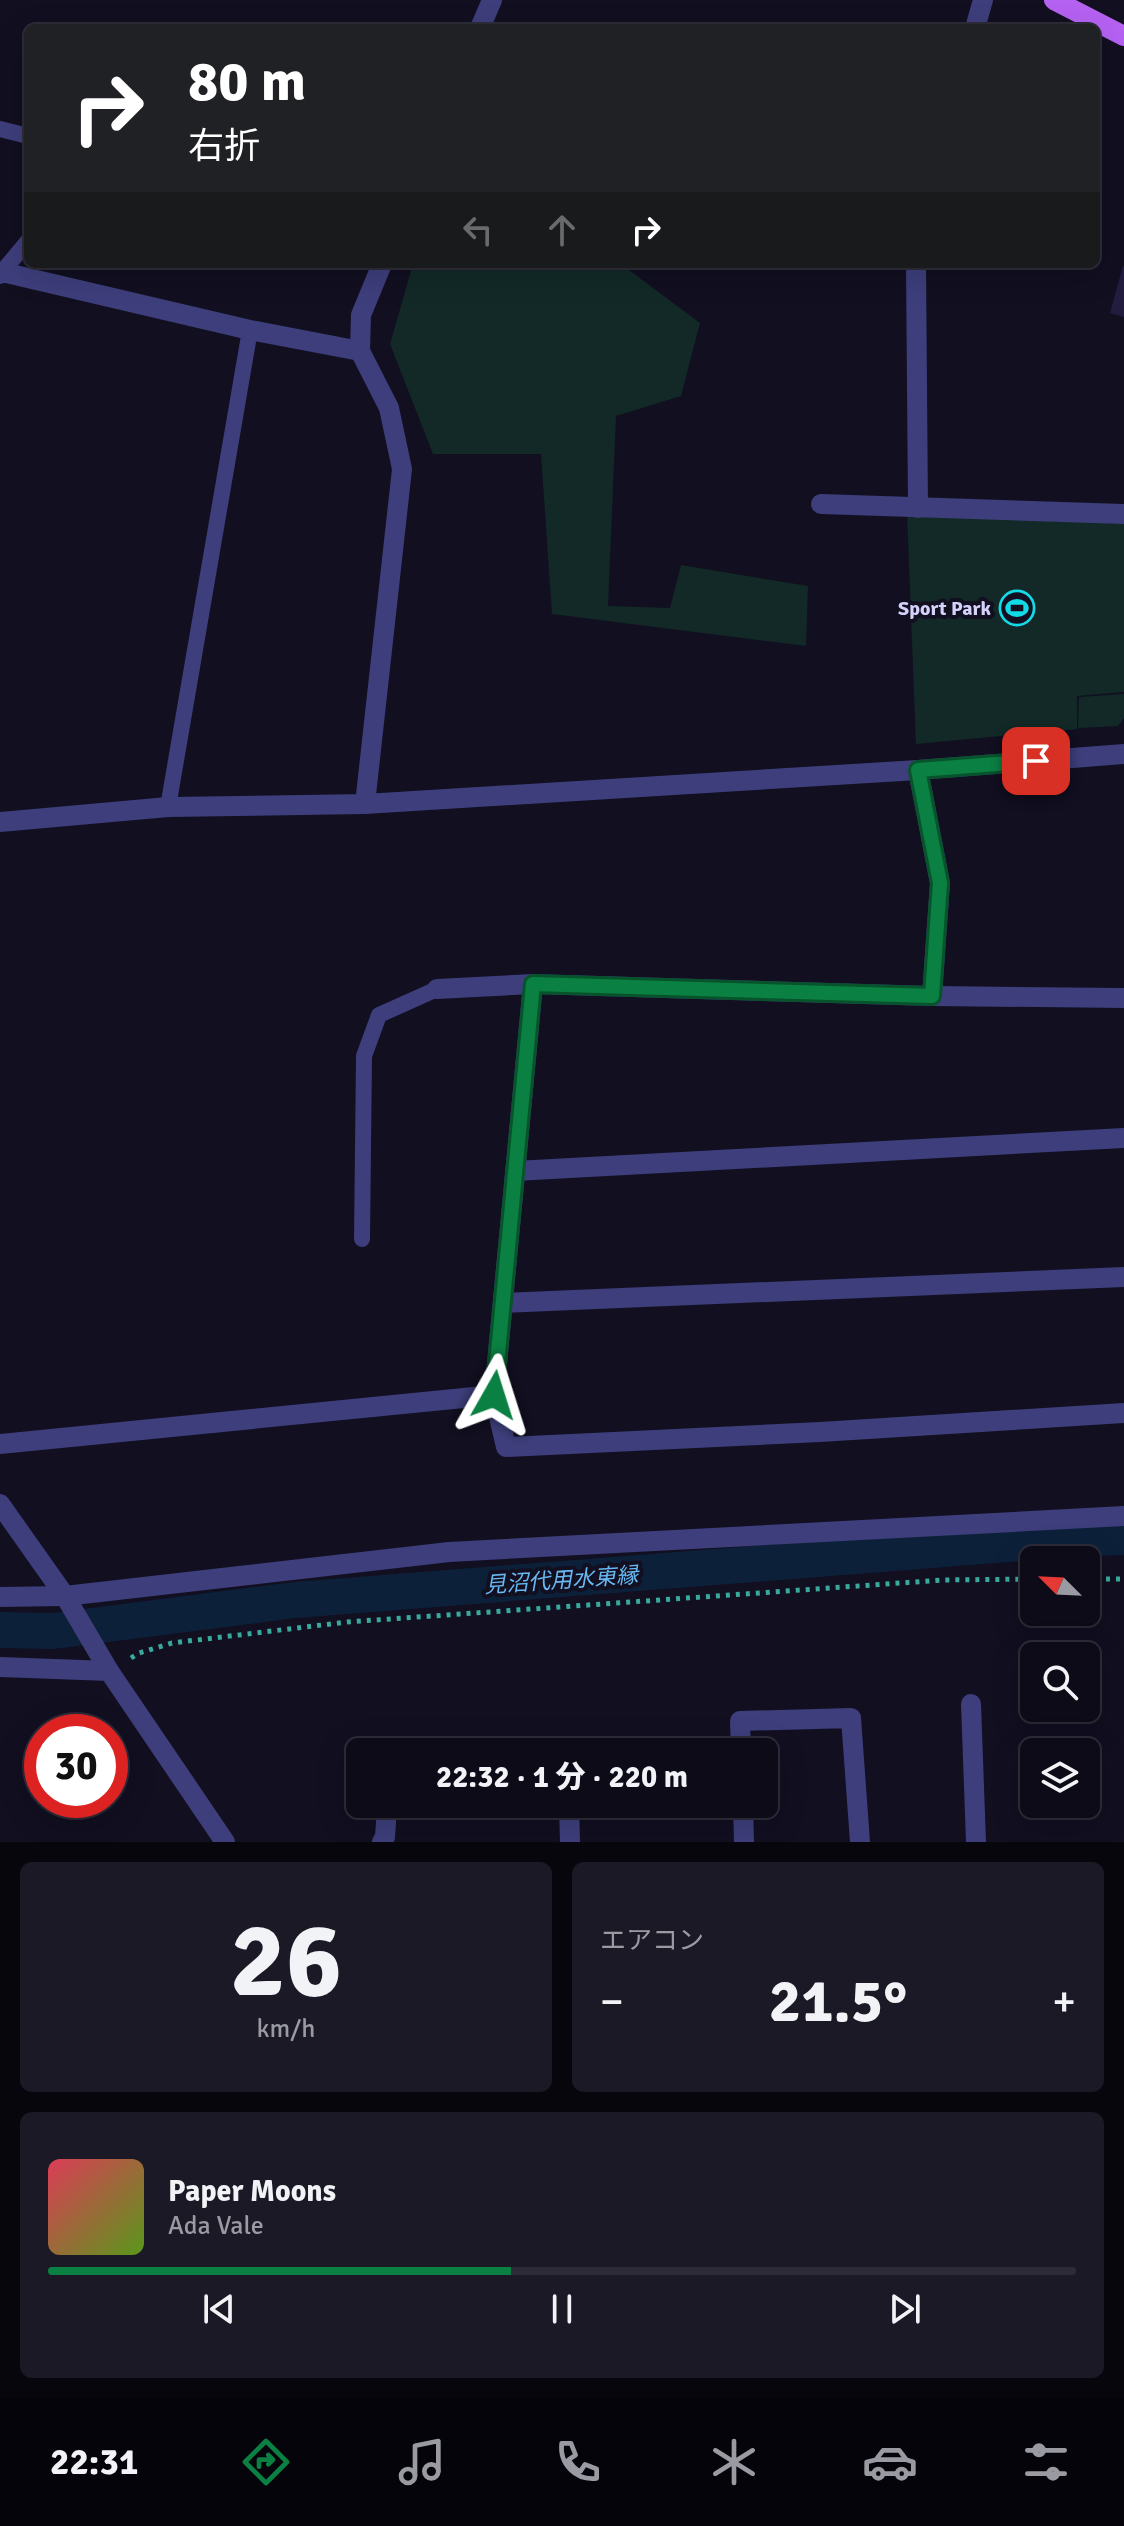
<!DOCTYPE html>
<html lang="ja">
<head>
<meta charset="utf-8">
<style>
	body { margin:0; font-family:Signika,"Noto Sans JP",sans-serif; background:#1b1925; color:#f1f3f6; height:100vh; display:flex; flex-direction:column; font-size:30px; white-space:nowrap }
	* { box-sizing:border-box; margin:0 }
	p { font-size:26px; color:#9a9ba2 }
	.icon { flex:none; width:44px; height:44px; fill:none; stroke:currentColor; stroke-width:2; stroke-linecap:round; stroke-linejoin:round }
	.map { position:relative; height:1842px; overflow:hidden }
	.panel { display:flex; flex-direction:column; gap:20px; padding:20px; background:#07060d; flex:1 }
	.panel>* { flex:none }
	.top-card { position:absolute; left:24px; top:24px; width:1076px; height:244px; border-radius:12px; box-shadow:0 8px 32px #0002,0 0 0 2px #2d2b37; background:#202124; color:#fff; overflow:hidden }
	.needle { width:52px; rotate:294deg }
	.buttons { position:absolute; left:1020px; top:1546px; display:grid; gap:16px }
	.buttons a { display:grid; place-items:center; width:80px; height:80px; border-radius:12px; background:#0d0b18; box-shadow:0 8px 32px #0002,0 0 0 2px #2d2b37; font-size:40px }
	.speed { position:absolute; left:24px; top:1714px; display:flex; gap:16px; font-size:40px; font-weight:700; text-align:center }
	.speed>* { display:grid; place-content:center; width:104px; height:104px; border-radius:50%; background:#0d0b18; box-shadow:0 8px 32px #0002,0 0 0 2px #2d2b37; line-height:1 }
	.speed .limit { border:12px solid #d22; background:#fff; color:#111 }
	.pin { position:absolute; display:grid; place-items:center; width:68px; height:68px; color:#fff; margin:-34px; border-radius:16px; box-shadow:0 4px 12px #0006 }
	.me { position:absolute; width:88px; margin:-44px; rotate:6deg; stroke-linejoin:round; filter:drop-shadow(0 0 6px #0008) }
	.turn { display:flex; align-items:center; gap:28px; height:168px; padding:0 32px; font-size:36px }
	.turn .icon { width:104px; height:104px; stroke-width:2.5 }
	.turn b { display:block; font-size:56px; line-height:68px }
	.lanes { display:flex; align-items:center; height:76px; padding:0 32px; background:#0003; justify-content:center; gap:40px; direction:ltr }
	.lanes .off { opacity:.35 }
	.big { font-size:60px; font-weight:800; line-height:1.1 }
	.panel .tile { flex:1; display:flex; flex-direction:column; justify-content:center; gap:12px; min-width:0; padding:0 28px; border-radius:12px; background:#1b1925 }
	.panel .dial { align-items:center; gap:0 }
	.dial b { font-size:104px; line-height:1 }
	.song { display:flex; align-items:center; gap:24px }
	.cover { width:96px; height:96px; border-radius:12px; background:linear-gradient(135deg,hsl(350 70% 55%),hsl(90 70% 35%)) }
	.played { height:8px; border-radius:4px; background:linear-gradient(90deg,#0b8043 45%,#2d2b37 45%) }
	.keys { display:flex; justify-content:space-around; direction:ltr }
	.heat { display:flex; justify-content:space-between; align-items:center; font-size:44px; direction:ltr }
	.panel .tiles { flex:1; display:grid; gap:20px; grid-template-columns:1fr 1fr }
	.tile:last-child { grid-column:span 2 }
	.trip { position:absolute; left:346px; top:1738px; width:432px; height:80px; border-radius:12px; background:#0d0b18; box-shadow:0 8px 32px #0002,0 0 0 2px #2d2b37; font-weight:800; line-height:80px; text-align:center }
	.tab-bar { display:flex; height:128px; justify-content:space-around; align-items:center; background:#05040a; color:#9a9ba2 }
	.tab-bar .icon { width:56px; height:56px }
	.tab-bar .current { color:#0b8043 }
	.tab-bar b { font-size:36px; color:#f1f3f6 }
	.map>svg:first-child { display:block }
	.green { fill:#122927 }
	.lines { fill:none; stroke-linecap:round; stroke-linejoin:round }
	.canal { stroke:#0d203a; stroke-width:36 }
	.building { fill:#221c3f }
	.path { stroke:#38a99c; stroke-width:5; stroke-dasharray:4 6; stroke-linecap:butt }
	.service { stroke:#3d3e7b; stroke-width:16 }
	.minor { stroke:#3d3e7b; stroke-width:20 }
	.primary { stroke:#b561f2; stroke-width:20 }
	.route-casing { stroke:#07532c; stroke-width:20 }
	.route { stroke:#0b8043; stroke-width:14 }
	.labels { text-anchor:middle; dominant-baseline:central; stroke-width:8; stroke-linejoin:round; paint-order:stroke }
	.poi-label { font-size:20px; font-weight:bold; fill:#d4d1fb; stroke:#110f20; text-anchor:end }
	.water-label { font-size:22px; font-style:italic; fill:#68b9f3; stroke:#110f20 }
</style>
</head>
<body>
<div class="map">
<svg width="1124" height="1842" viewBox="0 0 1124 1842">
	<rect width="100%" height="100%" fill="#110f20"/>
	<!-- green -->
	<g class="green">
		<polygon points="413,264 621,264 700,323 681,396 616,416 608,606 670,608 681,565 808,586 806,646 552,614 541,454 433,454 390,344"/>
		<polygon points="907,512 1124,524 1124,692 1077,696 1077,729 916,744"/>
		<polygon points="1124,694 1124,718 1118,726 1078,728 1079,697"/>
	</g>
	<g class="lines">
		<!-- canal -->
		<polyline class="canal" points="0,1630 53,1631 295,1600 1072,1539 1124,1537"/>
	</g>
	<!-- building -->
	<polygon class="building" points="1123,266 1124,266 1124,317 1110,313"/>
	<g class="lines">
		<!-- path -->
		<g class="path">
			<polyline points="1086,1579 1124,1579"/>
			<polyline points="131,1658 139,1653 172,1643 347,1622 943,1580 1034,1579"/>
		</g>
		<!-- service -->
		<g class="service">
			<polyline points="0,129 28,136"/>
			<polyline points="2,272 28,241"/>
			<polyline points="168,807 250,330"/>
			<polyline points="362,1239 364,1056 379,1015 437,989"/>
		</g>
		<!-- minor -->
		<g class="minor">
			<polyline points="480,28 492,0"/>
			<polyline points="975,28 983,0"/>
			<polyline points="916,264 918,508"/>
			<polyline points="0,274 2,272 250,330 360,351"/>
			<polyline points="821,504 1124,514"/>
			<polyline points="918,770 940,883 932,996"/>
			<polyline points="365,804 402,469 389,408 360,351 361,315 382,264"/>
			<polyline points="0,822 168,807 365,804 918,770 1124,754"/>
			<polyline points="533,984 494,1395 506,1447 820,1432 1124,1413"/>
			<polyline points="437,989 533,984 932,996 1124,998"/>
			<polyline points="515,1171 1124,1138"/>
			<polyline points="504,1303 1124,1277"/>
			<polyline points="0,1444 494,1395"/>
			<polyline points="0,1504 65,1596 109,1671 225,1842"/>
			<polyline points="0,1597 65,1596 449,1552 1124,1516"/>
			<polyline points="0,1667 109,1671"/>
			<polyline points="971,1704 976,1842"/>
			<polyline points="741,1752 740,1721 851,1718 860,1842"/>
			<polyline points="569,1804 570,1842"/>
			<polyline points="743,1804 744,1842"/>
			<polyline points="382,1842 385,1837 387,1808 384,1804"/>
		</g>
		<!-- primary -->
		<polyline class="primary" points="1054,0 1124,36"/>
	</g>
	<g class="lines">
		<!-- route casing -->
		<g class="route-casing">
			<polyline id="route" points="494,1395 533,984 932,996 940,883 918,770 1036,761"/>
		</g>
		<!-- route -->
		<use href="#route" class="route"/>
	</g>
	<!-- icons -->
	<defs>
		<g id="stadium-ring" transform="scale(1.8)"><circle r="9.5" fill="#110f20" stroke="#13dbe6" stroke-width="1.5"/><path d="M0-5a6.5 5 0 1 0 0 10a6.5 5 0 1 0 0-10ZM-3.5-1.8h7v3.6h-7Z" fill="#13dbe6"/></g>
	</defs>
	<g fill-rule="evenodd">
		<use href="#stadium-ring" x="1017" y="608"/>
	</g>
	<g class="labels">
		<!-- poi labels -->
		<g class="poi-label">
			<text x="991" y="608">Sport Park</text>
		</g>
		<!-- water labels -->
		<g class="water-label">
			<text transform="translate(561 1580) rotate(-4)">見沼代用水東縁</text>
		</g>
	</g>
</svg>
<div class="buttons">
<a><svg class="needle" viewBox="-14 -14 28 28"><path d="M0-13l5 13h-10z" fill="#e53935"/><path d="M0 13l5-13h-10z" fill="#9a9ba2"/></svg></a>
<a><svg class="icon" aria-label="search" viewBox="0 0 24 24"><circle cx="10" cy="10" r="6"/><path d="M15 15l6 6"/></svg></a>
<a><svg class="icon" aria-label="layers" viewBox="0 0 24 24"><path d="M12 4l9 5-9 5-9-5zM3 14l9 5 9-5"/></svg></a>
</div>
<div class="speed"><div class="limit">30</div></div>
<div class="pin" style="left:1036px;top:761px;background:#d93025"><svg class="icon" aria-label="arrive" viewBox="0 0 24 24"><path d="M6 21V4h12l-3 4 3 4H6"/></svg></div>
<svg class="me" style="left:494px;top:1395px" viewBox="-20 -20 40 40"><path d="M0-17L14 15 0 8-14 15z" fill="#0b8043" stroke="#fff" stroke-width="4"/></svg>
<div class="trip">22:32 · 1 分 · 220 m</div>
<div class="top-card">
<div class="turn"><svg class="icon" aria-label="right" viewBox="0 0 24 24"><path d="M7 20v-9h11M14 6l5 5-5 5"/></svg><div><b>80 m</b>右折</div></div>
<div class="lanes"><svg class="icon off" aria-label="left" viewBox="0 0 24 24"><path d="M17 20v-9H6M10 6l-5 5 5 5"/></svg><svg class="icon off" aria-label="ahead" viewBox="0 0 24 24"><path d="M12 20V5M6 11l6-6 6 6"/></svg><svg class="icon" aria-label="right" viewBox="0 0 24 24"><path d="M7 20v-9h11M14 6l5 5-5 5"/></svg></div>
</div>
</div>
<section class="panel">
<div class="tiles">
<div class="tile dial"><b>26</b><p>km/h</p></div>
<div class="tile"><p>エアコン</p>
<div class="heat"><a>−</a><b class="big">21.5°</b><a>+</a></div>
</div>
<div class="tile">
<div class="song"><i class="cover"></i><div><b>Paper Moons</b><p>Ada Vale</p></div></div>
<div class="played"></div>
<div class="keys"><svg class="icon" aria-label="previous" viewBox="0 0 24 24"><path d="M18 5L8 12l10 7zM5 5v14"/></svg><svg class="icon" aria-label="pause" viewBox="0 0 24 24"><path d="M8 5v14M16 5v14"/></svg><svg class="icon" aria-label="next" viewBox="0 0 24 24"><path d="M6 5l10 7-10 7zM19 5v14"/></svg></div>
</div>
</div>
</section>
<nav class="tab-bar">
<b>22:31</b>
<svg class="icon current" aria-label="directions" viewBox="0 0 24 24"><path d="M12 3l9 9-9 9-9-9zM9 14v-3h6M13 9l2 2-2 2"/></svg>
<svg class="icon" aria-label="music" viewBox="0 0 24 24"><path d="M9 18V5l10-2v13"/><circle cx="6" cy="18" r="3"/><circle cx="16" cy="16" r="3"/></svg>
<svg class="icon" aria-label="phone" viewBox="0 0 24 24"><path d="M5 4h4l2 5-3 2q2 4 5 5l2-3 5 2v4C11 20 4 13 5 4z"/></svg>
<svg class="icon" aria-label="climate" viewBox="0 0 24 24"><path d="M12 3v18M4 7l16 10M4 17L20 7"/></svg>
<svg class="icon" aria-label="car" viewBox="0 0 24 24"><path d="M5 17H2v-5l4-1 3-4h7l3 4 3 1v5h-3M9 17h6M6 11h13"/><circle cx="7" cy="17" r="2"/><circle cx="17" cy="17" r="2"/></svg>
<svg class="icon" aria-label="filters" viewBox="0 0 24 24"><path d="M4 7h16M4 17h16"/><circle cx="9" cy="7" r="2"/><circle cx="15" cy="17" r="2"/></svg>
</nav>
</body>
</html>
